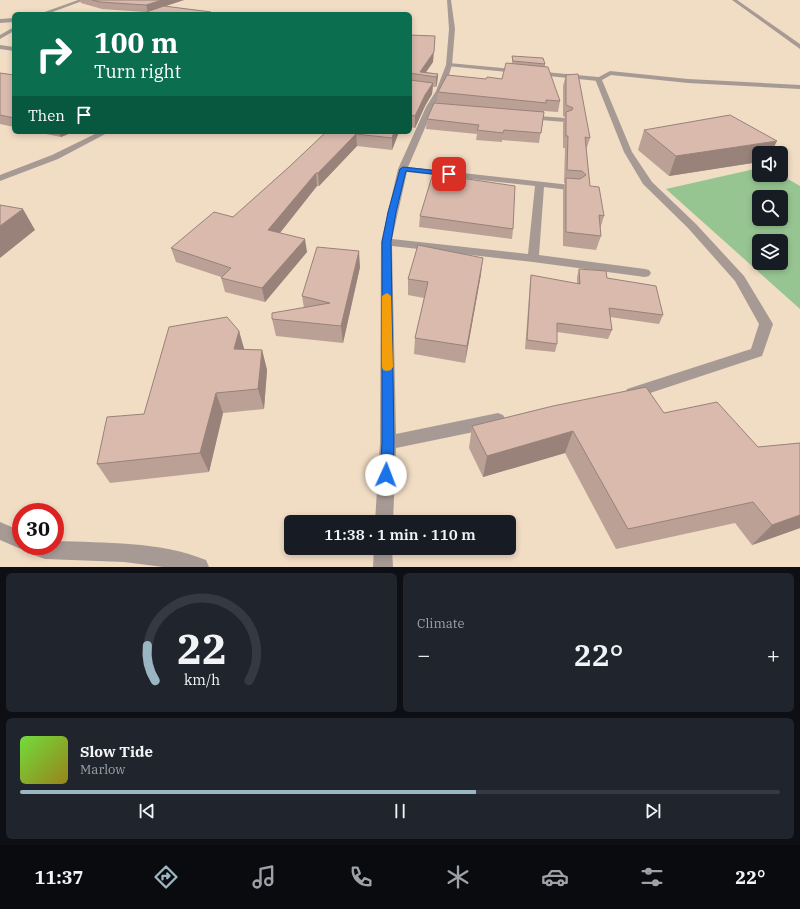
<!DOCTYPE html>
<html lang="en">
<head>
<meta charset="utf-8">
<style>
	body { margin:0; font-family:"IBM Plex Serif",serif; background:#20242c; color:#f1f3f6; height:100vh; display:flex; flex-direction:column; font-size:15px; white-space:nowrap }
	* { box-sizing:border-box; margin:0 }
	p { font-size:13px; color:#9ea1a6 }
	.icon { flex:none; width:22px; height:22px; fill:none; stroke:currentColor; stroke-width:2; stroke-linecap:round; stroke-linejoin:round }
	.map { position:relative; height:567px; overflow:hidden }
	.panel { display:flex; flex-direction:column; gap:6px; padding:6px; background:#0d0f14; flex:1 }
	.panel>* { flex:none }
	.guide { position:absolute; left:12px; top:12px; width:400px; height:122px; border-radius:6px; box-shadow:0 2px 6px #0003; background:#0b6e4f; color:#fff; overflow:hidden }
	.fabs { position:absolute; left:752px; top:146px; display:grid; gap:8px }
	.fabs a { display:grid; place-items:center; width:36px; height:36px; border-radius:6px; background:#171b24; box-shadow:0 2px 6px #0003; font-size:20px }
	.speed { position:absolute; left:12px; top:503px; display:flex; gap:8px; font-size:20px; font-weight:700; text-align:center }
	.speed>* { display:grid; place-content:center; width:52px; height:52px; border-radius:50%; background:#171b24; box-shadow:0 2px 6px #0003; line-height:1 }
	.speed .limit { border:6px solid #d22; background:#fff; color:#111 }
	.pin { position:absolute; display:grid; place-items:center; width:34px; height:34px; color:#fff; margin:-17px; border-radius:8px; box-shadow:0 2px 6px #0006 }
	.me { position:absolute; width:44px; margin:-22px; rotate:2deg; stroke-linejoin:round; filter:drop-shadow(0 0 3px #0008) }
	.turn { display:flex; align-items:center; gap:14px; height:84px; padding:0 16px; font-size:18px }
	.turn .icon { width:52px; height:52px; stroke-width:2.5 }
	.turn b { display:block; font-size:28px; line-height:34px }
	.then { display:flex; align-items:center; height:38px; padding:0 16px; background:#0003; gap:8px; font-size:15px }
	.big { font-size:30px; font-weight:600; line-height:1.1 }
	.panel .card { flex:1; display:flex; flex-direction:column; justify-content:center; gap:6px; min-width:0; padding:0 14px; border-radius:6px; background:#20242c }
	.panel .dial { align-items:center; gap:0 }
	.dial svg { height:104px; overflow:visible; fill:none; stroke:#363941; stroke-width:7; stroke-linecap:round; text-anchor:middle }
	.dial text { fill:#f1f3f6; stroke:none }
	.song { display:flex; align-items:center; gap:12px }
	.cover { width:48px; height:48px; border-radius:6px; background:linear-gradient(135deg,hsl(100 70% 55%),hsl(50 70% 35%)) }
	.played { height:4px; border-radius:2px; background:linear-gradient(90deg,#9bb6c3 60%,#363941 60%) }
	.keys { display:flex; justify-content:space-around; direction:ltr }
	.heat { display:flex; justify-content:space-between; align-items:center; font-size:22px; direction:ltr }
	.panel .tiles { flex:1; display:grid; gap:6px; grid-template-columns:1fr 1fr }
	.card:last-child { grid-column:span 2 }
	.trip { position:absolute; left:284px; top:515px; width:232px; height:40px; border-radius:6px; background:#171b24; box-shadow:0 2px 6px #0003; font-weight:600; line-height:40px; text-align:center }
	.menu { display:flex; height:64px; justify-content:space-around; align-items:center; background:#090b0e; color:#9ea1a6 }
	.menu .icon { width:28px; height:28px }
	.menu .selected { color:#9bb6c3 }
	.menu b { font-size:18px; color:#f1f3f6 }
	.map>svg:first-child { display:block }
	.green { fill:#97c591; fill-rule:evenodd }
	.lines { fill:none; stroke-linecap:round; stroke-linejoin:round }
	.service { fill:#a79a94; fill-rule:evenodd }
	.minor { fill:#a79a94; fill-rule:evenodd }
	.wall { fill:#bba095 }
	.shaded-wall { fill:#988279 }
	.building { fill:#d9baad; stroke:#988279 }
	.route { fill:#1a73e8; stroke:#114b97 }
	.slow { fill:#f59e0b }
</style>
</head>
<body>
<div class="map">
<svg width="800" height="567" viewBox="0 0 800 567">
	<rect width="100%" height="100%" fill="#f1dcc4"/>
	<!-- green -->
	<path class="green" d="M759,168V175H781L800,186V309L666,189ZM759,197H781V219H759ZM759,241H781V263H759Z"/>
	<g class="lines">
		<!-- service -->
		<polygon class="service" points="449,63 598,77 601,79 598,81 447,66 447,64"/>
		<!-- minor -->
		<g class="minor">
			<polygon points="78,0 85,0 47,14 39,14"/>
			<path d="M447,0H451L455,29L452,65L444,91L434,107L408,167L579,186L581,188L579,190L576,191L544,187L539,255L645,269L649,270L651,273L649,276L645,277L533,262L392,246L396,434L498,413L503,415L506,420L503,425L498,427L396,448L393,522H375L380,443L381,242L398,169L426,107L436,91L446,65L449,29ZM407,172L535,186L528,254L392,239Z"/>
			<polygon points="732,0 737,0 800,44 800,49"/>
			<polygon points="14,18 14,22 0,23 0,19"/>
			<polygon points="14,27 14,31 0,39 0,35"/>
			<polygon points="0,45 14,47 14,51 0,49"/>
			<polygon points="610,71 688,79 800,85 800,89 688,83 611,75 602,80 632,152 652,182 696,224 744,276 773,324 762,356 632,399 627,397 625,393 627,389 751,349 759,324 735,281 688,228 643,184 624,152 595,79"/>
			<polygon points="525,115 565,118 569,120 565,122 528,119 525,119"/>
			<polygon points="99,132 109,132 58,159 0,181 0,175 52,155"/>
			<path d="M0,522L21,531V546H55V541C105,543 159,541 206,560L209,567H163L124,562L45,559L28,553L26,547L21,549L0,540Z"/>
			<polygon points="374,548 392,548 393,567 373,567"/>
		</g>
	</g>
	<!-- wall -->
	<g class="wall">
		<polygon points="80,0 184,0 145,12 102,9 81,3"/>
		<polygon points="410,35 434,45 433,62 426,72 438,74 437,84 436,87 433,87 432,94 425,106 415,128 410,127"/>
		<polygon points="512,56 545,64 545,66 560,101 558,112 544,111 539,143 502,140 502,142 476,140 477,134 426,129 427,119 437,103 438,92 502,79 512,63"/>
		<polygon points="0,73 14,75 14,127 0,124"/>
		<polygon points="566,75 590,138 586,150 590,186 604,216 600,229 601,236 596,250 563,246 563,191 565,183 564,183 565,148 563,148 563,123 565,117 563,116 563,86"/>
		<polygon points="644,130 759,153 759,162 669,176 638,150"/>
		<polygon points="36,132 73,132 61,137"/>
		<polygon points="399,132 392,150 357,146 319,186 317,186 280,233 307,252 265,302 225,292 221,277 176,262 171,248 233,217 289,167 324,134"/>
		<polygon points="463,173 462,178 513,229 512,239 419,227 420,216"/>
		<polygon points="360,267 343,343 276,336 272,319 304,308 302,296"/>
		<polygon points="579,269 607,278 663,315 659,324 610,317 612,330 608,339 557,332 557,344 555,352 525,349 530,283 531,275 577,284 577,277"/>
		<polygon points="481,274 465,363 414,354 415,338 424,298 408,295 408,279"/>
		<polygon points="239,331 244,349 262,350 267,370 264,409 223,413 209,472 110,483 97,464 144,414"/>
		<polygon points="664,413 800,528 752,545 735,523 616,549 565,453 483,477 469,448 472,426"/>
	</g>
	<!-- shaded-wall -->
	<g class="shaded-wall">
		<polygon points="162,0 184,0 148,12 146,5"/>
		<polygon points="435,36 433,62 424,75 420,72"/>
		<polygon points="438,74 437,84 436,87 436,77"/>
		<polygon points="433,83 432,94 425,106 415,128 415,116 425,95"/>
		<polygon points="59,132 73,132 61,137"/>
		<polygon points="394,132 399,132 392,150 392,138"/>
		<polygon points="356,134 357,146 319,186 318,173"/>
		<polygon points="777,141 771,153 759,153 759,162 669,176 676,156"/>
		<polygon points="316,173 317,186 271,244 268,230"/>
		<polygon points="23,209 35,230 0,258 0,226"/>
		<polygon points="305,239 307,252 265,302 262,288"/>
		<polygon points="359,251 360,267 343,343 341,326"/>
		<polygon points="483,258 481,274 465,363 467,346"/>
		<polygon points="239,331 245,352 234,349"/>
		<polygon points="262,350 267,370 264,409 258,389"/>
		<polygon points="216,393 223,413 209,472 200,453"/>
		<polygon points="573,431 565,453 483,477 487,456"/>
		<polygon points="800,515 800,528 752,545 772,525"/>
	</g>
	<!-- building -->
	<g class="building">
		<polygon points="92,0 162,0 146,5 100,2"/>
		<polygon points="164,6 211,12 207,14 140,14"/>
		<polygon points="410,35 435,36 434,52 420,72 438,74 436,77 410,73"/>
		<polygon points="512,56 543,58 545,64 513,61"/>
		<polygon points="506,63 548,67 560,101 546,100 546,103 438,92 447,75 486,79 487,77 502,79"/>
		<polygon points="0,73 14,75 14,118 0,115"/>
		<polygon points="578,74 590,138 585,137 590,186 599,187 604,216 599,215 601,236 566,232 566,178 580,179 586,175 582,171 567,170 568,136 566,136 566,112 572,110 573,108 566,105 566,75"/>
		<polygon points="410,80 433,83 425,95 415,116 410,115"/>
		<polygon points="434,103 544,112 541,133 504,130 503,133 477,130 479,125 427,119"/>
		<polygon points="730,115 777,141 676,156 644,130"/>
		<polygon points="326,132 394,132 392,138 356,134 318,173 316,173 268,230 305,239 262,288 221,278 231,268 171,248 214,212 233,217 289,167"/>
		<polygon points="434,170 463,173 461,178 515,186 513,229 420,216"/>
		<polygon points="0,205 23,209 0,226"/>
		<polygon points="418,245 483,258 467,346 415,338 428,282 408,279"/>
		<polygon points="317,247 359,251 341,326 272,319 272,313 330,303 302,296"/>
		<polygon points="579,269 606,271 607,278 656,286 663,315 609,308 612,330 557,323 557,344 527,340 531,275 580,284"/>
		<polygon points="227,317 239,331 234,349 262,350 258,389 216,393 200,453 97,464 107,417 144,414 169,327"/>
		<polygon points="646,387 664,413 717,402 758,447 800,443 800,515 772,525 753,502 628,529 573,431 487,456 472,426 553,406"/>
	</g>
	<!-- route -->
	<polygon class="route" points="403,167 449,172 452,174 449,176 406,171 396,212 391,242 394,443 393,475 391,479 386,481 382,479 380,475 382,443 382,242 388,212 400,169"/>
	<!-- slow -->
	<polygon class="slow" points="387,293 391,296 393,367 391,370 387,371 383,370 382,367 382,296"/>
</svg>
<div class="fabs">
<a><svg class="icon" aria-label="sound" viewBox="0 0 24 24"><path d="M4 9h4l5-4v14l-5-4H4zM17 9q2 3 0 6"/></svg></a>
<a><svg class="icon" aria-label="search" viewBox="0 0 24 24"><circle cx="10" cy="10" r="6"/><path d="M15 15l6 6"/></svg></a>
<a><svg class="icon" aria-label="layers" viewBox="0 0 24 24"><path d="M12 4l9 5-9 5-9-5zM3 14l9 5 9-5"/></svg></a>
</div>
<div class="speed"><div class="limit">30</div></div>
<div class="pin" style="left:449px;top:174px;background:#d93025"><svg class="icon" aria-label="arrive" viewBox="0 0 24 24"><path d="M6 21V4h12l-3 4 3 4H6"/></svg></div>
<svg class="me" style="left:386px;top:475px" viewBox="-20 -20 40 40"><circle r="19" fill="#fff"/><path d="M0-13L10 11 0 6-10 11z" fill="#1a73e8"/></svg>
<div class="trip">11:38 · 1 min · 110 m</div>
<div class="guide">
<div class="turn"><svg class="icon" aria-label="right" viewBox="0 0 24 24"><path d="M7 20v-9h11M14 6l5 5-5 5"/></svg><div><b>100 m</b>Turn right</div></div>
<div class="then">Then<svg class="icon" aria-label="arrive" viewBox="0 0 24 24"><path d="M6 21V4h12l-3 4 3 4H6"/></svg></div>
</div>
</div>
<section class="panel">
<div class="tiles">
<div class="card dial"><svg viewBox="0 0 100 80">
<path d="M14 69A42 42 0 1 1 86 69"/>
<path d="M14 69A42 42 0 0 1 8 42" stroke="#9bb6c3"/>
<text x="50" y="56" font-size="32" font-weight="700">22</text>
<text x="50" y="72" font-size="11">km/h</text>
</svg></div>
<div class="card"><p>Climate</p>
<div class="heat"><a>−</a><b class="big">22°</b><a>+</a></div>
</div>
<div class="card">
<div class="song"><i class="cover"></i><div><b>Slow Tide</b><p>Marlow</p></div></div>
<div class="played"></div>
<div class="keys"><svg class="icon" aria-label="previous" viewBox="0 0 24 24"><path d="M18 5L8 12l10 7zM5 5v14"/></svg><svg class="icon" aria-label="pause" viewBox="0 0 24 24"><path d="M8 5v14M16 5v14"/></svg><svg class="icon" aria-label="next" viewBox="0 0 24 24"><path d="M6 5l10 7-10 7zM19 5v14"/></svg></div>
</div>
</div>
</section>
<nav class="menu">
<b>11:37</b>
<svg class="icon selected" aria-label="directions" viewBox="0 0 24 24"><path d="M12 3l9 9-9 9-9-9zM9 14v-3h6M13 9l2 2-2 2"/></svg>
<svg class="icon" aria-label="music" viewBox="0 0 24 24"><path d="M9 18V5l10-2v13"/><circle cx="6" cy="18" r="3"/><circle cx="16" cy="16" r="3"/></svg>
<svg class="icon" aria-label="phone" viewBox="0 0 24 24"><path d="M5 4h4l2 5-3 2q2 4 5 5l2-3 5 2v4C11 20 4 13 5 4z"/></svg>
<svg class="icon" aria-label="climate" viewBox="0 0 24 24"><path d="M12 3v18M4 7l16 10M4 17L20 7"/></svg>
<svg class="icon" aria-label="car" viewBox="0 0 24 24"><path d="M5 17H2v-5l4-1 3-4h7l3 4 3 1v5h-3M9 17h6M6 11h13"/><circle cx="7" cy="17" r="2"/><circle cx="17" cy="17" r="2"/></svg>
<svg class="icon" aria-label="filters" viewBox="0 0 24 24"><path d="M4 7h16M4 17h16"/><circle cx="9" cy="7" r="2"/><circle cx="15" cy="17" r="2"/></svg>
<b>22°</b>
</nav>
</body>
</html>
